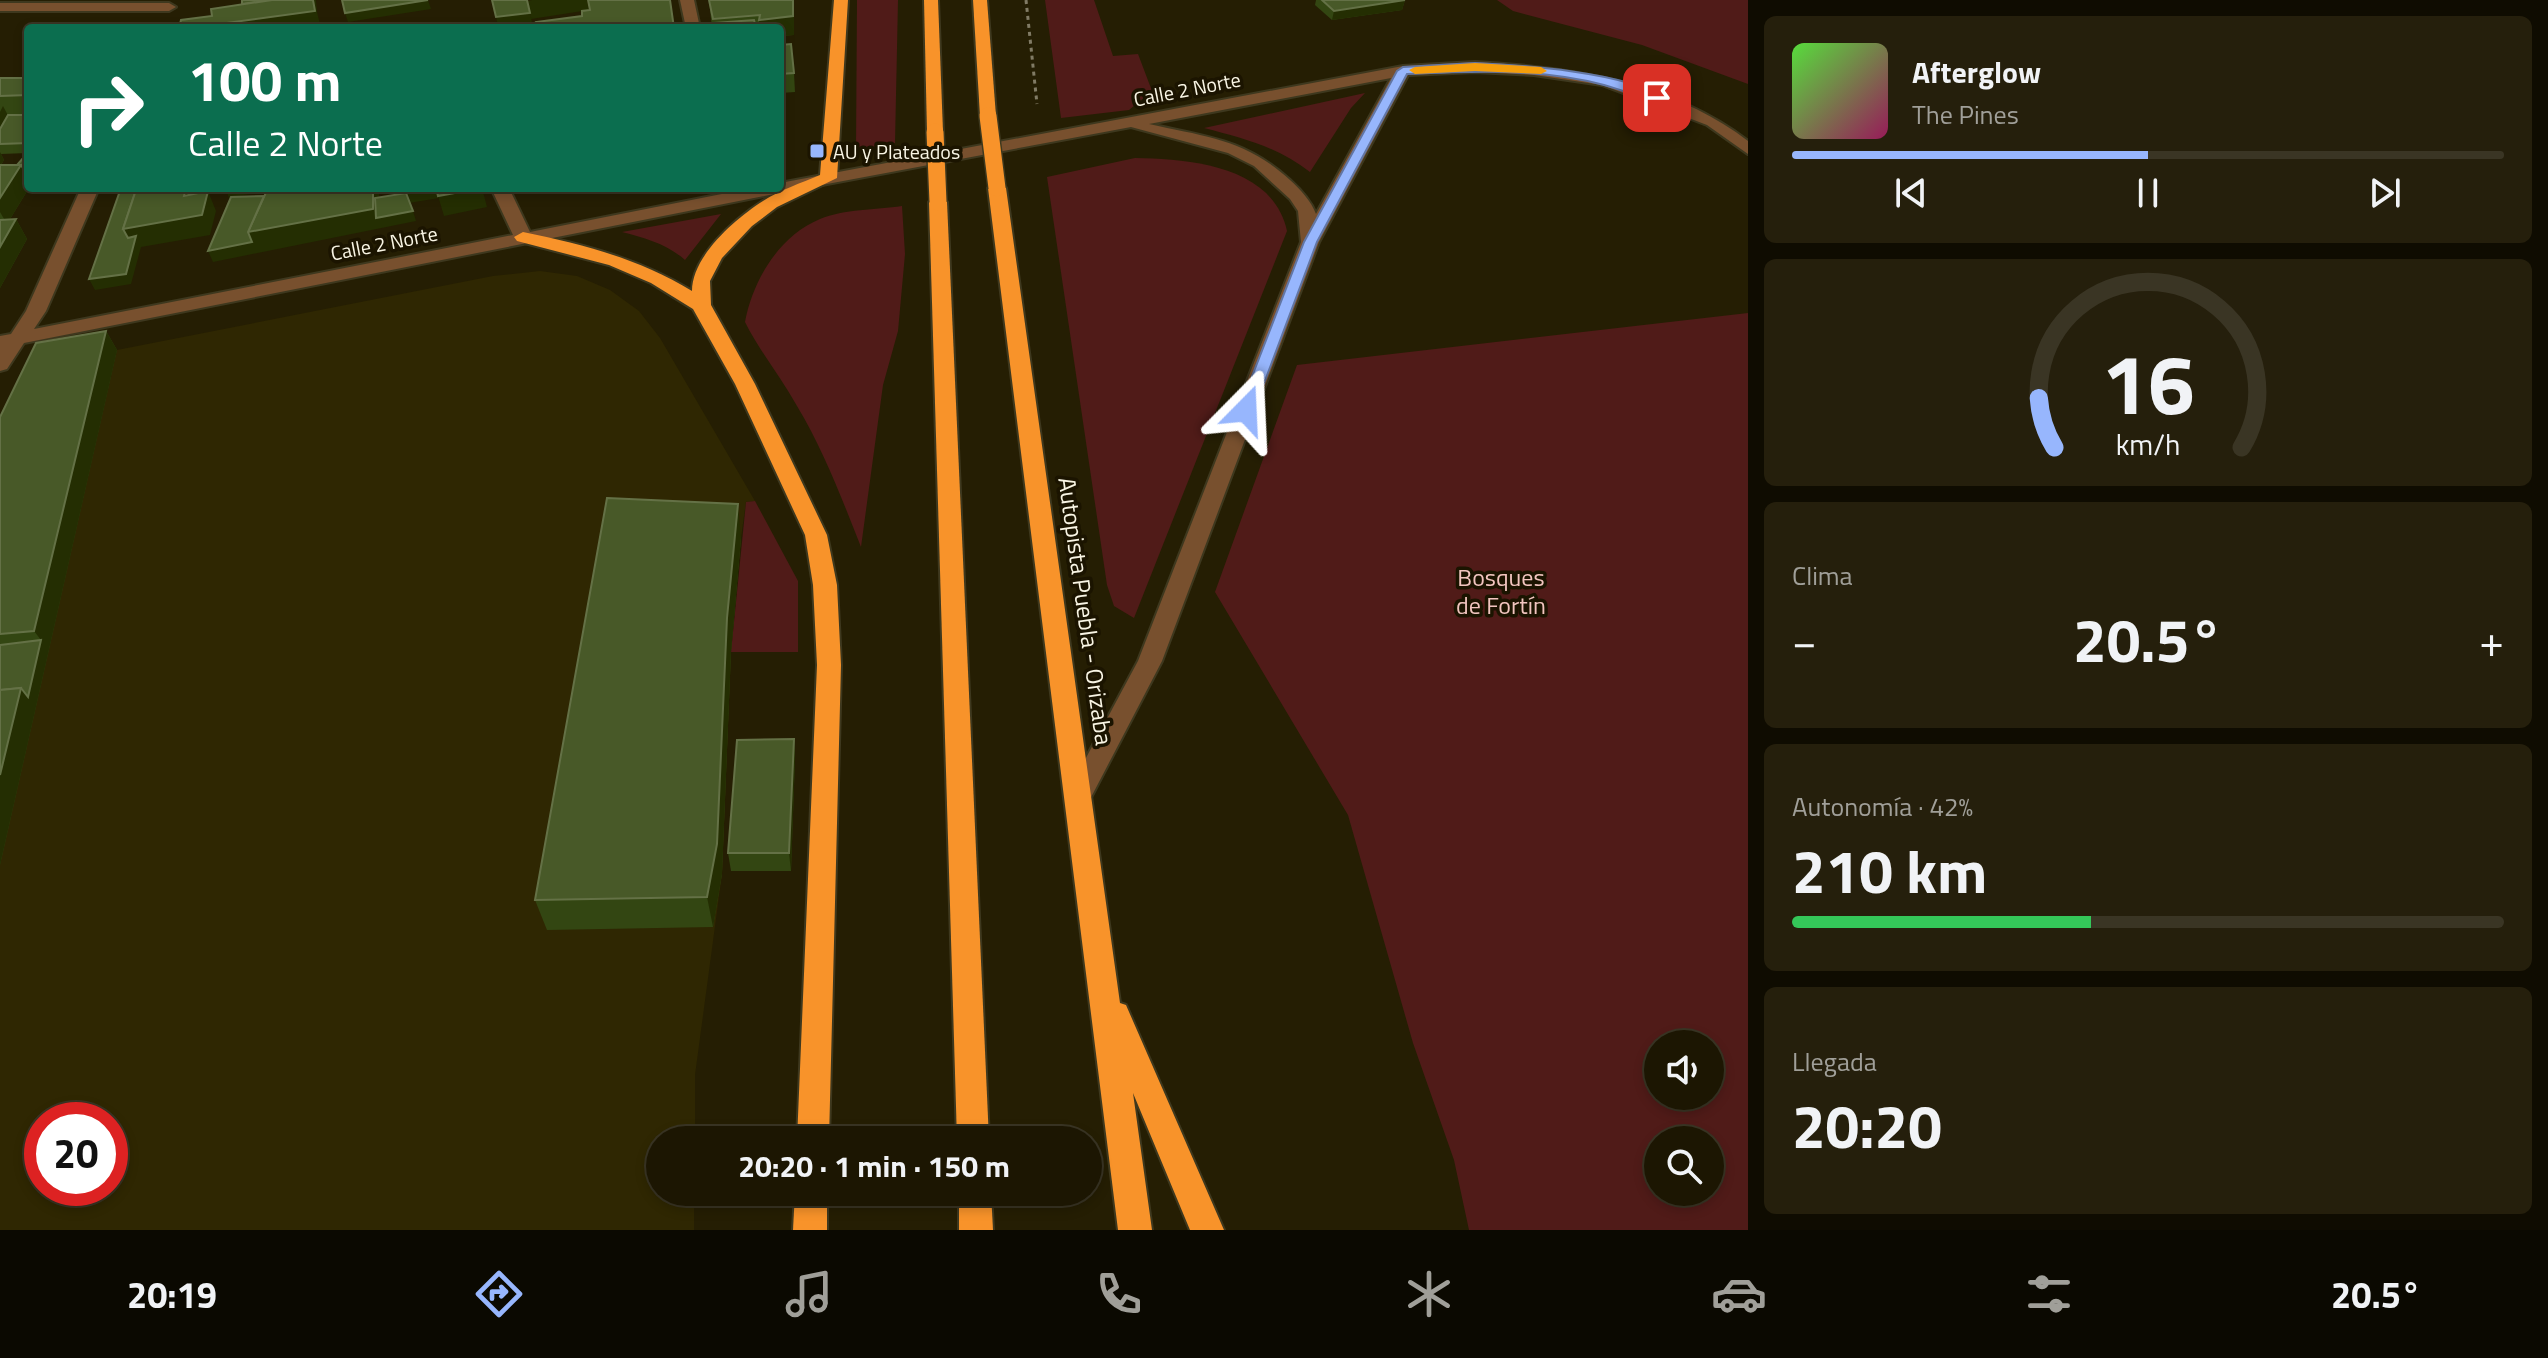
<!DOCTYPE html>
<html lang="es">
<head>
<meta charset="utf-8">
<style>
	body { margin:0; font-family:"Titillium Web",sans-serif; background:#251f0c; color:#f1f3f6; height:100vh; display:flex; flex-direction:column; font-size:30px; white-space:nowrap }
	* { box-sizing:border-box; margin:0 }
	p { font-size:26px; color:#a09f99 }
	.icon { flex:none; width:44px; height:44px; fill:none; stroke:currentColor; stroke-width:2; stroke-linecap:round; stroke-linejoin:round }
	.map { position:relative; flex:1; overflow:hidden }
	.details { display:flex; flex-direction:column; gap:16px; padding:16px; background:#0f0c01; width:800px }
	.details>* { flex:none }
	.hud { position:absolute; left:24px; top:24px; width:760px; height:168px; border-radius:8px; box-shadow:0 4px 12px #0003,0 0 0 2px #3a3524; background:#0b6e4f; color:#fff; overflow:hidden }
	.buttons { position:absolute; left:1644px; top:1030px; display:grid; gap:16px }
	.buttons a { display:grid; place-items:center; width:80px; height:80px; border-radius:50%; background:#1c1602; box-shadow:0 4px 12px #0003,0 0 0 2px #3a3524; font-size:40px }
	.speed { position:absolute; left:24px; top:1102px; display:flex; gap:16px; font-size:40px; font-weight:700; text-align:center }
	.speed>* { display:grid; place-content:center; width:104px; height:104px; border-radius:50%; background:#1c1602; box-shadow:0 4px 12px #0003,0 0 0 2px #3a3524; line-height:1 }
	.speed .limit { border:12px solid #d22; background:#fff; color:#111 }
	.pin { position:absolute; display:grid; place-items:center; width:68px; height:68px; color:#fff; margin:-34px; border-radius:16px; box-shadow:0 4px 12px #0006 }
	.me { position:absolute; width:88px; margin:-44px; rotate:21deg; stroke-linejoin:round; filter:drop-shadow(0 0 6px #0008) }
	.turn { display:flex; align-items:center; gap:28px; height:168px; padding:0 32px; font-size:36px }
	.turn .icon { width:104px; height:104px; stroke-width:2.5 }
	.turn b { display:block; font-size:56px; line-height:68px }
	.big { font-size:60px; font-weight:700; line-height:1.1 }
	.details .card { flex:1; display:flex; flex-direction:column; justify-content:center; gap:12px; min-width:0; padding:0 28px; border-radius:12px; background:#251f0c }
	.details .dial { align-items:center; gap:0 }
	.dial svg { height:208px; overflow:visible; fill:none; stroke:#3a3524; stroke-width:7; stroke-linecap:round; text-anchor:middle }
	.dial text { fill:#f1f3f6; stroke:none }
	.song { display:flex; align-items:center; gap:24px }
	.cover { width:96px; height:96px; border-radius:12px; background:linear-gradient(135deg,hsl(110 70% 55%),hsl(330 70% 35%)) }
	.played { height:8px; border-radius:4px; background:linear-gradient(90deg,#97b6fd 50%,#3a3524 50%) }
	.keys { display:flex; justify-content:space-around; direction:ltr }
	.heat { display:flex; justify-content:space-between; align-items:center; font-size:44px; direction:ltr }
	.charge { height:12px; border-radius:6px; background:linear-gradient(90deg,#34c759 42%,#3a3524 0) }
	.trip { position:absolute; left:646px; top:1126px; width:456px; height:80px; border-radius:40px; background:#1c1602; box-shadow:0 4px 12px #0003,0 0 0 2px #3a3524; font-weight:700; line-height:80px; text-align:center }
	.tab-bar { display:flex; height:128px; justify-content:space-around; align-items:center; background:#0b0901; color:#a09f99 }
	.tab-bar .icon { width:56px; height:56px }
	.tab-bar .on { color:#97b6fd }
	.tab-bar b { font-size:36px; color:#f1f3f6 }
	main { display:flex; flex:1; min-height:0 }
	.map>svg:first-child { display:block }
	.built { fill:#2f2702; fill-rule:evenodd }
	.green { fill:#501b18; fill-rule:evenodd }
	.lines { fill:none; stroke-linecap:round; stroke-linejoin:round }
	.minor-casing { stroke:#3e381e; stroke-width:4 }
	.highway-casing { stroke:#3e381e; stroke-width:4 }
	.path { stroke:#817b65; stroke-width:3; stroke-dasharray:4 4; stroke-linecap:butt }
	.minor { fill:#78502e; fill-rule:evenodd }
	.highway { fill:#f8932a; fill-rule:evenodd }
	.highway-bridge-casing { stroke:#3e381e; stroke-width:20; stroke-linecap:butt }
	.highway-bridge { stroke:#f8932a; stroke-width:17 }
	.wall { fill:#334612 }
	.shaded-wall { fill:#242e02 }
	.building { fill:#485928; stroke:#647146; stroke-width:2 }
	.route { fill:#97b6fd; stroke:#6276a4; stroke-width:2 }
	.slow { fill:#f59e0b }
	.poi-dot { fill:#97b6fd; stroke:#1b1400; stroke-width:3 }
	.labels { text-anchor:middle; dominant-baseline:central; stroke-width:7; stroke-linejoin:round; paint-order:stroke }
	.far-street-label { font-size:20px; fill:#f9f5e4; stroke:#1b1400 }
	.far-poi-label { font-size:20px; fill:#f9f5e4; stroke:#1b1400; text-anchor:start }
	.park-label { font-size:24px; fill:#f2c5bf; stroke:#1b1400 }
	.street-label { font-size:24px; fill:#f9f5e4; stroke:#1b1400 }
</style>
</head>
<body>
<main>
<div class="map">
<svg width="1748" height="1230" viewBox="0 0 1748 1230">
	<rect width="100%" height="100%" fill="#251e03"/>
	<!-- built -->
	<path class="built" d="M540,271L577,276L610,290L639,311L660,338L755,501L746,502L741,538L731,652L722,874L695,1075V1140H660V1192H694V1230H0V863L117,350L493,276ZM42,1120H110V1188H42Z"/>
	<!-- green -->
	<g class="green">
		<polygon points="857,0 898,0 895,143 856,151"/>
		<polygon points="1045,0 1094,0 1113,56 1138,54 1152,91 1129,110 1061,118"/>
		<polygon points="1497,0 1748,0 1748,84 1642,45 1513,11"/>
		<path d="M1365,93L1351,108L1310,172C1278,147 1243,138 1204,128Z"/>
		<path d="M1135,158C1191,159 1273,166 1287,231L1134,618L1114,606L1107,585L1047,177Z"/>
		<path d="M902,206L905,254L898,331L883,385L861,547C842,499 824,451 797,406C781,377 760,352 745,322C753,280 779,236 820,219C844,209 876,210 902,206Z"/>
		<path d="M721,214L685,260C667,244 645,238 622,232Z"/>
		<path d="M1748,313V1230H1469L1454,1160L1413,1043L1348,815L1215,592L1297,365ZM1658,1044H1710V1096H1658ZM1658,1140H1710V1192H1658Z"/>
		<polygon points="755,501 798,581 798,652 731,652 746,502"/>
	</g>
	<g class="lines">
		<!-- minor casing -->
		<g class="minor-casing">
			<g id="minor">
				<polygon points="680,0 694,0 700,28 686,28"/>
				<polygon points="0,3 169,3 176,7 169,11 0,11"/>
				<path d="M1475,62C1570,67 1671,82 1748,141V154L1707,125L1602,85L1534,75L1475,72L1408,75L1319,242L1162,661L1087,805L1078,808L1069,805L1065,797L1138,661L1301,242L1298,211L1290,199L1254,166L1228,153L1131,127L779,193L24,343L7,369L0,371V336L11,334L26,311L81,188H99L46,311L34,329L513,235L491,188H509L530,232L752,188H780V183L1403,66ZM1391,78L1316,214C1311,201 1301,190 1290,180C1245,139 1207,137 1149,124Z"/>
			</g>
		</g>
		<!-- highway casing -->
		<g class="highway-casing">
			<g id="highway">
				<path d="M834,0H848L837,178L777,207L752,226L722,258L710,281L711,305L755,384L827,535L837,585L841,665L829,1140H797L817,665L813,585L805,535L735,384L693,309L651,283L609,265L517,241L514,237L523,232C582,244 640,259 692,291C692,256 735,219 763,201C780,190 801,183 820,175Z"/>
				<polygon points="924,0 938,0 943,132 935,137 927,132"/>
				<polygon points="973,0 987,0 996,116 988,121 980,116"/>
				<polygon points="997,183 1006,188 1120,1003 1126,1005 1224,1230 1190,1230 1133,1093 1152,1230 1118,1230 988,188"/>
				<polygon points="938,197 947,202 989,1140 957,1140 929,202"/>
				<polygon points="795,1192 827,1192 827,1230 793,1230"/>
				<polygon points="959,1192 991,1192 993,1230 959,1230"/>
			</g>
		</g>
		<!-- path -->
		<polyline class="path" points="1026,0 1037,104"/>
		<!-- minor -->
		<use href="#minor" class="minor"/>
		<!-- highway -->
		<use href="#highway" class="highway"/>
		<!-- highway-bridge casing -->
		<g class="highway-bridge-casing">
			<g id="highway-bridge">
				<polyline points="988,116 997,188"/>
				<polyline points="935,132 938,202"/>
			</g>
		</g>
		<!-- highway-bridge -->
		<use href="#highway-bridge" class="highway-bridge"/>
	</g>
	<!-- wall -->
	<g class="wall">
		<polygon points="709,0 794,0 794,35 780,36 780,28 712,28"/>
		<polygon points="1316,0 1405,0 1402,10 1332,20 1315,5"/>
		<polygon points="780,45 794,73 795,92 780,93"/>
		<polygon points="0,78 28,78 28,153 1,154 4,160 1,165 17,165 28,157 29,188 10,219 16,219 27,239 0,288"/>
		<polygon points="106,331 117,350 0,865 0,417"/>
		<polygon points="741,538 731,652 722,874 713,927 547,930 535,900"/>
		<polygon points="794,739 795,758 791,871 731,871 728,853"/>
	</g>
	<!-- shaded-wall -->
	<g class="shaded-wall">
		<polygon points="314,0 316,0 317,12 321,28 190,28"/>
		<polygon points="428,0 431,9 348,22 345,13"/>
		<polygon points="532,0 587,0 589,10 531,19 528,1"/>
		<polygon points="794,0 794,35 780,36 780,28 760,28 759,20"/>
		<polygon points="1405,0 1402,10 1332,20 1334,11"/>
		<polygon points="530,13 532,22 498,26 496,17"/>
		<polygon points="3,106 13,125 0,134 0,112"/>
		<polygon points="0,152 4,160 0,166"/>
		<polygon points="21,165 28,178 29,188 7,224 0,212 0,198"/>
		<polygon points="186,188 194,188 193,197 208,191 216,211 210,235 141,247 131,284 95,290 89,279 123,229"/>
		<polygon points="225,188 281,188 229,198"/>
		<polygon points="373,188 382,188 379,188 379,217 413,211 416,221 213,262 208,251 248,232"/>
		<polygon points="404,188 436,188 439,198 409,203"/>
		<polygon points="482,188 487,207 444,216 438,196"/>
		<polygon points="16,219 27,239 0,288 0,247"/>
		<polygon points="106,331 117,350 0,865 0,775 21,688 41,640 34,631"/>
		<polygon points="738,504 741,538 731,652 722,874 713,927 707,897 727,618"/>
		<polygon points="794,739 795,758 791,871 789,853"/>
	</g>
	<!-- building -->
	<g class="building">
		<polygon points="242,0 272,0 242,4"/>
		<polygon points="272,0 313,0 315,11 190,28 179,28 181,20 212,16 211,9"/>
		<polygon points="342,0 428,0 345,13"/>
		<polygon points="492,0 527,0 530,13 496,17"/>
		<polygon points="588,0 670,0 674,28 538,28 536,22 582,16 582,11 590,10"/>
		<polygon points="709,0 793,0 793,16 759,20 760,15 713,19"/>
		<polygon points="1322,0 1405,0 1334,11"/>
		<polygon points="754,20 756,28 716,28 715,23"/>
		<polygon points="791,44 794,73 780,74 780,45"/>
		<polygon points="0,78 28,78 28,95 0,96"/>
		<polygon points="8,115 28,115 28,143 0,144 0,129"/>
		<polygon points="24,157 28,157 28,173 26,173 21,165 17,165"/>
		<polygon points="0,165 21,165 0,198"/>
		<polygon points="121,188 152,188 136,190 123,229 128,238 136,236 126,274 89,279"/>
		<polygon points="152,188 186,188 184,196 208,191 202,215 123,229 136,190"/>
		<polygon points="268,188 373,188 373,209 248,232"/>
		<polygon points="436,188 482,188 438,196"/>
		<polygon points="406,193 413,211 376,218 375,198"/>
		<polygon points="264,196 248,232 252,242 208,251 231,197"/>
		<polygon points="16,219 0,247 0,220"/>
		<polygon points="106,331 34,631 0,634 0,417 36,343"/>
		<polygon points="607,498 738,504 727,618 717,844 707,897 535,900"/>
		<polygon points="41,640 28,697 21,688 0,690 0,645"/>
		<polygon points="21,688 0,775 0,690"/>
		<polygon points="794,739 789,853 728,853 737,740"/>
	</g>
	<!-- route -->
	<path class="route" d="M1475,63C1520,65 1627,72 1663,98L1657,102C1639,97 1622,90 1604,85C1539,68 1473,71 1407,74L1317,242L1254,410L1246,415L1241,413L1239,410L1304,242L1397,71L1403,67Z"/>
	<!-- slow -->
	<polygon class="slow" points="1475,63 1541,67 1547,71 1541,74 1475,71 1415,74 1409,70 1415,67"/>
	<!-- markers -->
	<rect class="poi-dot" x="809" y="143" width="16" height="16" rx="4"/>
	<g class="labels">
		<!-- far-street labels -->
		<g class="far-street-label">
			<text transform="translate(1187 89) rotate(-11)">Calle 2 Norte</text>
			<text transform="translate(384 243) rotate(-11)">Calle 2 Norte</text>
		</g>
		<!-- far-poi labels -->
		<g class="far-poi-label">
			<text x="833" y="151">AU y Plateados</text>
		</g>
		<!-- park labels -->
		<g class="park-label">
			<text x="1501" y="577">Bosques<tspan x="1501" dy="28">de Fortín</tspan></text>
		</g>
		<!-- street labels -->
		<g class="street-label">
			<text transform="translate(1086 611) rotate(82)">Autopista Puebla - Orizaba</text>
		</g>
	</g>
</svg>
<div class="buttons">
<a><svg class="icon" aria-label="sound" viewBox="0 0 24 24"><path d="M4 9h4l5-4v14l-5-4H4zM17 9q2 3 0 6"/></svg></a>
<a><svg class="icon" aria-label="search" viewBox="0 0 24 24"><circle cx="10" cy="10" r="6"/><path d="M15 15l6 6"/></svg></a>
</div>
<div class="speed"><div class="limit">20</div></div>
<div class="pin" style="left:1657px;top:98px;background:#d93025"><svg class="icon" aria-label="arrive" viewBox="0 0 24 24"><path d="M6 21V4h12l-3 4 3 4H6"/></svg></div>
<svg class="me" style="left:1246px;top:410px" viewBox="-20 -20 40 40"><path d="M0-17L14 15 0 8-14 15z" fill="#97b6fd" stroke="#fff" stroke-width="4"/></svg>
<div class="trip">20:20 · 1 min · 150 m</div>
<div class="hud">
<div class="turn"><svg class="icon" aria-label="right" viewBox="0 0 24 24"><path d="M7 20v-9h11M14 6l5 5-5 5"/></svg><div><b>100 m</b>Calle 2 Norte</div></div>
</div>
</div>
<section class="details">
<div class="card">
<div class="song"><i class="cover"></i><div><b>Afterglow</b><p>The Pines</p></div></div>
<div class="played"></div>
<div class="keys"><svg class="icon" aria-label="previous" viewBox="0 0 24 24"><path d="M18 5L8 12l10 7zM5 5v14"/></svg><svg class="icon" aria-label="pause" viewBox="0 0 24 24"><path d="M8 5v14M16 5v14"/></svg><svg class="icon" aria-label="next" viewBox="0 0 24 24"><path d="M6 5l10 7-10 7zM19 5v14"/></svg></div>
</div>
<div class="card dial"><svg viewBox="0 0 100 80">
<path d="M14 69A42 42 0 1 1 86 69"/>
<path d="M14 69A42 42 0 0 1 8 50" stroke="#97b6fd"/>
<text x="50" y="56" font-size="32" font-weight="700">16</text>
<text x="50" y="72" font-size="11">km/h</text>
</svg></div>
<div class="card"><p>Clima</p>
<div class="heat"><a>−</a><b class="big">20.5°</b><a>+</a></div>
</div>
<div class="card"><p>Autonomía · 42%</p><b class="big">210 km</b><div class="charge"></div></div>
<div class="card"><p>Llegada</p><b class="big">20:20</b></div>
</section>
</main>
<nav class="tab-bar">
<b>20:19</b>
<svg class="icon on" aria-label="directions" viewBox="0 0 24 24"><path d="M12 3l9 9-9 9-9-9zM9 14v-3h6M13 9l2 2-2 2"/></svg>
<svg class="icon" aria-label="music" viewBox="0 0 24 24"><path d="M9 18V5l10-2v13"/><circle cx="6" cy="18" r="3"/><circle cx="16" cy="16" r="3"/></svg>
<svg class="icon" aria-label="phone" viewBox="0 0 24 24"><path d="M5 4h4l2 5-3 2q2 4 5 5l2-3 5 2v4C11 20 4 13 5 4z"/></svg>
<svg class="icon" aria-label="climate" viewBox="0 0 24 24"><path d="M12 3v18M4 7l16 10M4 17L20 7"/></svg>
<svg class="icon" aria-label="car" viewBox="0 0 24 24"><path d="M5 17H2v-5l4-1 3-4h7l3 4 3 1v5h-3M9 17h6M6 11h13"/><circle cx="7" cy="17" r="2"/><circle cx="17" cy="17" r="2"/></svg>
<svg class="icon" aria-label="filters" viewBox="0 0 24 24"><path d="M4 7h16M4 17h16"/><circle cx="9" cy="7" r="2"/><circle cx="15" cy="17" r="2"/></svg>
<b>20.5°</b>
</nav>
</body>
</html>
